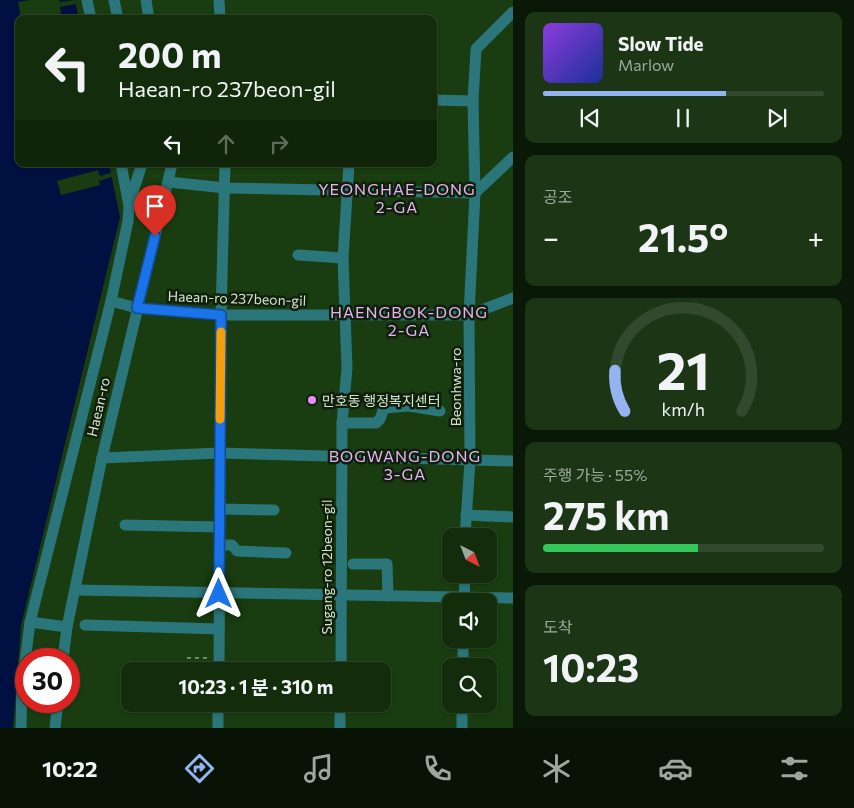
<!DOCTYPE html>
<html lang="ko">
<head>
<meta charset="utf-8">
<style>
	body { margin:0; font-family:Commissioner,"Noto Sans KR",sans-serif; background:#1c3515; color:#f1f3f6; height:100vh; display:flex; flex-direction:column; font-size:19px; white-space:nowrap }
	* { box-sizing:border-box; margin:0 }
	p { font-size:16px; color:#9da89d }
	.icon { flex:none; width:28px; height:28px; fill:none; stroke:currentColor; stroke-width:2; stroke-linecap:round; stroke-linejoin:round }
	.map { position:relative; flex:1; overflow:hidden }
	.side { display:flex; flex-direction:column; gap:12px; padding:12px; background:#0a1907; width:341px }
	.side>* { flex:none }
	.top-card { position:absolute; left:15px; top:15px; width:422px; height:152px; border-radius:10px; box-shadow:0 1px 4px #0004,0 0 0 1px #32492d; background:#132d0c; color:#f1f3f6; overflow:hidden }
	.needle { width:32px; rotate:138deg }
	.buttons { position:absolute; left:442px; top:528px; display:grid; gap:10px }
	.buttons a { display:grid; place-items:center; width:55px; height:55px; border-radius:10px; background:#132d0c; box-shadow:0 1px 4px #0004,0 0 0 1px #32492d; font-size:25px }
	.speed { position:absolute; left:15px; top:648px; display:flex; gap:10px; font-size:25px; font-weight:700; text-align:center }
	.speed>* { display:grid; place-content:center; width:65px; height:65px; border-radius:50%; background:#132d0c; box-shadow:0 1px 4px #0004,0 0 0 1px #32492d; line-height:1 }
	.speed .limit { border:8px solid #d22; background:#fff; color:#111 }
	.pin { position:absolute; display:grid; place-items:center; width:42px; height:42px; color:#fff; margin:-51px -21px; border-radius:50% 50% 50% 0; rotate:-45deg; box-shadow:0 0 5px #0007 }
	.pin .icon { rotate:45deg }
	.me { position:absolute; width:55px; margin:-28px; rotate:0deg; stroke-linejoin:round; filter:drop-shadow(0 0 4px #0008) }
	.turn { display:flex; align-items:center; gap:18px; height:105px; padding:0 20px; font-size:22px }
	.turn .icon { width:65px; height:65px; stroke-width:2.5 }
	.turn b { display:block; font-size:35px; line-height:42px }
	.lanes { display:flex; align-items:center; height:48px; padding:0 20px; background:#0003; justify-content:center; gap:25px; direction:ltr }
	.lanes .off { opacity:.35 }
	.big { font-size:38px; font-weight:700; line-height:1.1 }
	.side .card { flex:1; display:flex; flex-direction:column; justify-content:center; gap:8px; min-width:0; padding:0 18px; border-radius:10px; background:#1c3515 }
	.side .dial { align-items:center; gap:0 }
	.dial svg { height:130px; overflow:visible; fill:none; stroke:#32492d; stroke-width:7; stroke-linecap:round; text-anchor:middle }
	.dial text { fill:#f1f3f6; stroke:none }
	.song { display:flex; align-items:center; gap:15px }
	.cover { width:60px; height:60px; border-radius:8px; background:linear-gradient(135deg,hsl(270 70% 55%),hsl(230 70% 35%)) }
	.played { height:5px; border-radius:2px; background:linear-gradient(90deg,#95b2f1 65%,#32492d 65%) }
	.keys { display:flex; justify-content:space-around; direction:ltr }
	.heat { display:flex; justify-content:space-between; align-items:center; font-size:28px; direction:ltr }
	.charge { height:8px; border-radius:4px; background:linear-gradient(90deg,#34c759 55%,#32492d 0) }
	.trip { position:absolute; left:121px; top:662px; width:270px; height:50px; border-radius:10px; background:#132d0c; box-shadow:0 1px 4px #0004,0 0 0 1px #32492d; font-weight:700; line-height:50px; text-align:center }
	.tabs { display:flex; height:80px; justify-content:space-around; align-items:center; background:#081205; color:#9da89d }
	.tabs .icon { width:35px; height:35px }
	.tabs .on { color:#95b2f1 }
	.tabs b { font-size:22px; color:#f1f3f6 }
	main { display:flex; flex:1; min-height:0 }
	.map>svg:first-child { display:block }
	.water { fill:#001040 }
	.pier { fill:#193c10 }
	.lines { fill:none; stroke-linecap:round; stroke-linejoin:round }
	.path { stroke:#6b8864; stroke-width:2; stroke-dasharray:4 4; stroke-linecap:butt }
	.minor { stroke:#2b767a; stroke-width:11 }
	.route-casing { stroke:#114b97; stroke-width:12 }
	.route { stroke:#1a73e8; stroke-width:9 }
	.slow { stroke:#f59e0b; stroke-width:9 }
	.poi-dot { fill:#e98dfe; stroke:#0f1f0c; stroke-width:2 }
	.labels { text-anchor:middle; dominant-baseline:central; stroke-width:5; stroke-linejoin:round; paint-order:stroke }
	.street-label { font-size:14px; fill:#d1e6cd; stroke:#0f1f0c }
	.poi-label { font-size:14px; fill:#d1e6cd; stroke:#0f1f0c; text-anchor:start }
	.quarter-label { font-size:16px; letter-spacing:1px; fill:#e6b4f1; stroke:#0f1f0c }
</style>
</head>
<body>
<main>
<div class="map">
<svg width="513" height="728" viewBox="0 0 513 728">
	<rect width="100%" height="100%" fill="#193c10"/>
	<!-- water -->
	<polygon class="water" points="0,0 75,0 79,19 19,19 19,164 109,164 120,217 21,625 13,728 0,728"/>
	<!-- pier -->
	<g class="pier">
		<polygon points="30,0 59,0 60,2 75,0 76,4 60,7 61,14 21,19 18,2"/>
		<polygon points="98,170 100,176 111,173 112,177 99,181 100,185 61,195 57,181"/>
	</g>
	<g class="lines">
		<!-- path -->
		<polyline class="path" points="187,658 209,658"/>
		<!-- minor -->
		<g class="minor">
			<polyline points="87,0 91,19"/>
			<polyline points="114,0 118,19"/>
			<polyline points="146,0 149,19"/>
			<polyline points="219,0 220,19"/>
			<polyline points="434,100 473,101"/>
			<polyline points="169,182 225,188 475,193 513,157"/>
			<polyline points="129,204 142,164"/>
			<polyline points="298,255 343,258"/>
			<polyline points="111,301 137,308 221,315 469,315 513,298"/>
			<polyline points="342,423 376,423 380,419 384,408 409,406 440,411"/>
			<polyline points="102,458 220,453 513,461"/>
			<polyline points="220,509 274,510"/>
			<polyline points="466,515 513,517"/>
			<polyline points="125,525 219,527"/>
			<polyline points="465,536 470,461 469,315 475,193 473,101 476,49 513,12"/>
			<polyline points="219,545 232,545 237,551 286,553"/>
			<polyline points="353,564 387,564 388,596"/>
			<polyline points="76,590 513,598"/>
			<polyline points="464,601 465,574"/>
			<polyline points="30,622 67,627"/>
			<polyline points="85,625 219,629"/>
			<polyline points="63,659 67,627 102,458 172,164"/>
			<polyline points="463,666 463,639"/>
			<polyline points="219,671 221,315 225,164"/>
			<polyline points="341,671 342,423 347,368 343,258 349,164"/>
			<polyline points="21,728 22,686 30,622 111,301 128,221 129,206 121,164"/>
			<polyline points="55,728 58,701"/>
			<polyline points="218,728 218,704"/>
			<polyline points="340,728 340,704"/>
			<polyline points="462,728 462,704"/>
		</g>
	</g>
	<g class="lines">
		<!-- route casing -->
		<g class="route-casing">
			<polyline id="route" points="155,236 137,308 221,315 219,594"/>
		</g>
		<!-- route -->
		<use href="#route" class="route"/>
		<!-- slow -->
		<polyline class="slow" points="220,419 221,332"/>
	</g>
	<!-- markers -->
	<circle class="poi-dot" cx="312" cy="400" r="5"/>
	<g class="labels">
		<!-- street labels -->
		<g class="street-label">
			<text transform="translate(237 298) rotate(2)">Haean-ro 237beon-gil</text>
			<text transform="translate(455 387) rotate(-90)">Beonhwa-ro</text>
			<text transform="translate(98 407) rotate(-77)">Haean-ro</text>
			<text transform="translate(326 567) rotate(-90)">Sugang-ro 12beon-gil</text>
		</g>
		<!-- poi labels -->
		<g class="poi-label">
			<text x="322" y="400">만호동 행정복지센터</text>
		</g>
		<!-- quarter labels -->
		<g class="quarter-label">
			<text x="397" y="188">YEONGHAE-DONG<tspan x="397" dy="18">2-GA</tspan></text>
			<text x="409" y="311">HAENGBOK-DONG<tspan x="409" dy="18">2-GA</tspan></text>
			<text x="405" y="455">BOGWANG-DONG<tspan x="405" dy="18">3-GA</tspan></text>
		</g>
	</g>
</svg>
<div class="buttons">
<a><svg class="needle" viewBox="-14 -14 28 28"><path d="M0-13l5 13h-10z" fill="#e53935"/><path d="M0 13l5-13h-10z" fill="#9da89d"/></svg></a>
<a><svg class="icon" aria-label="sound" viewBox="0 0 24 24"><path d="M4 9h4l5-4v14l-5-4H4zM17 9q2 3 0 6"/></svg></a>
<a><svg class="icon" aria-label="search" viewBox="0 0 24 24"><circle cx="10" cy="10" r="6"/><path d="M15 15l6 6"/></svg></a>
</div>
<div class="speed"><div class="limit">30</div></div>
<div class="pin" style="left:155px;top:236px;background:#d93025"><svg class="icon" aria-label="arrive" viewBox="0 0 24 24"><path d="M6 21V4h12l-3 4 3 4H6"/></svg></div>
<svg class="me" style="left:219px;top:594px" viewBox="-20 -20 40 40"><path d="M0-17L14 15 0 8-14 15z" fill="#1a73e8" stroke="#fff" stroke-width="4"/></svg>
<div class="trip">10:23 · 1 분 · 310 m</div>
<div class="top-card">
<div class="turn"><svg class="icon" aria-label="left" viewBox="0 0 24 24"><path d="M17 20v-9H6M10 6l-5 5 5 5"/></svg><div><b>200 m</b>Haean-ro 237beon-gil</div></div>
<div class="lanes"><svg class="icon" aria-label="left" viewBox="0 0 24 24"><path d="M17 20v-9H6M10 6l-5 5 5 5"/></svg><svg class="icon off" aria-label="ahead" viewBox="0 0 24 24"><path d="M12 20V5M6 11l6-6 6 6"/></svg><svg class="icon off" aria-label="right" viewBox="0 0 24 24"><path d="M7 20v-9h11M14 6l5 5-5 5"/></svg></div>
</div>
</div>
<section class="side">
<div class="card">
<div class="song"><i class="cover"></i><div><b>Slow Tide</b><p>Marlow</p></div></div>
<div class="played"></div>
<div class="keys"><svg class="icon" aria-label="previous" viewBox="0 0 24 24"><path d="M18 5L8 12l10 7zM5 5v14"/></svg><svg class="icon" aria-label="pause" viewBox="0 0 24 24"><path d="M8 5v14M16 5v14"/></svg><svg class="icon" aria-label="next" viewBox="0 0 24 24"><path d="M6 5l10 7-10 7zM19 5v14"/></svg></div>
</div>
<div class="card"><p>공조</p>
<div class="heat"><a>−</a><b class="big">21.5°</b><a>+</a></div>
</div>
<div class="card dial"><svg viewBox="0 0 100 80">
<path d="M14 69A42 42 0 1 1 86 69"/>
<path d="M14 69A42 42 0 0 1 8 44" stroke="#95b2f1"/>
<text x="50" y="56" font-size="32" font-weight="700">21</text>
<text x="50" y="72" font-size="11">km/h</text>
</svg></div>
<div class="card"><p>주행 가능 · 55%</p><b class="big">275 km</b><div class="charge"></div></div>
<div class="card"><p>도착</p><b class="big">10:23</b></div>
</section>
</main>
<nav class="tabs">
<b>10:22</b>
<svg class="icon on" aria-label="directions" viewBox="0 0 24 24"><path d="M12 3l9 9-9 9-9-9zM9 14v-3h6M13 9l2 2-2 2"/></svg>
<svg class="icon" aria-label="music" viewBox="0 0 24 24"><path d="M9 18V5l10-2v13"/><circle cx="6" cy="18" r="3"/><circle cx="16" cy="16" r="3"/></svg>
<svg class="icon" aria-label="phone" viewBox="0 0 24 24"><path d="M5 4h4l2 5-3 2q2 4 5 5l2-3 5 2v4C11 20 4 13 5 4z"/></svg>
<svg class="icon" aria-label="climate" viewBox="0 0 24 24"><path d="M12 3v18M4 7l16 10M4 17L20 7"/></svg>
<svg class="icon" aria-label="car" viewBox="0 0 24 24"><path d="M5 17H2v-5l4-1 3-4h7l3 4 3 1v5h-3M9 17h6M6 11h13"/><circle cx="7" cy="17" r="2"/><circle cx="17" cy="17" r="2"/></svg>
<svg class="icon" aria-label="filters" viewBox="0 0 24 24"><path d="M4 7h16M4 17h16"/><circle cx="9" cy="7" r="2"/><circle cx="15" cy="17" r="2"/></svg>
</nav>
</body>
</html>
